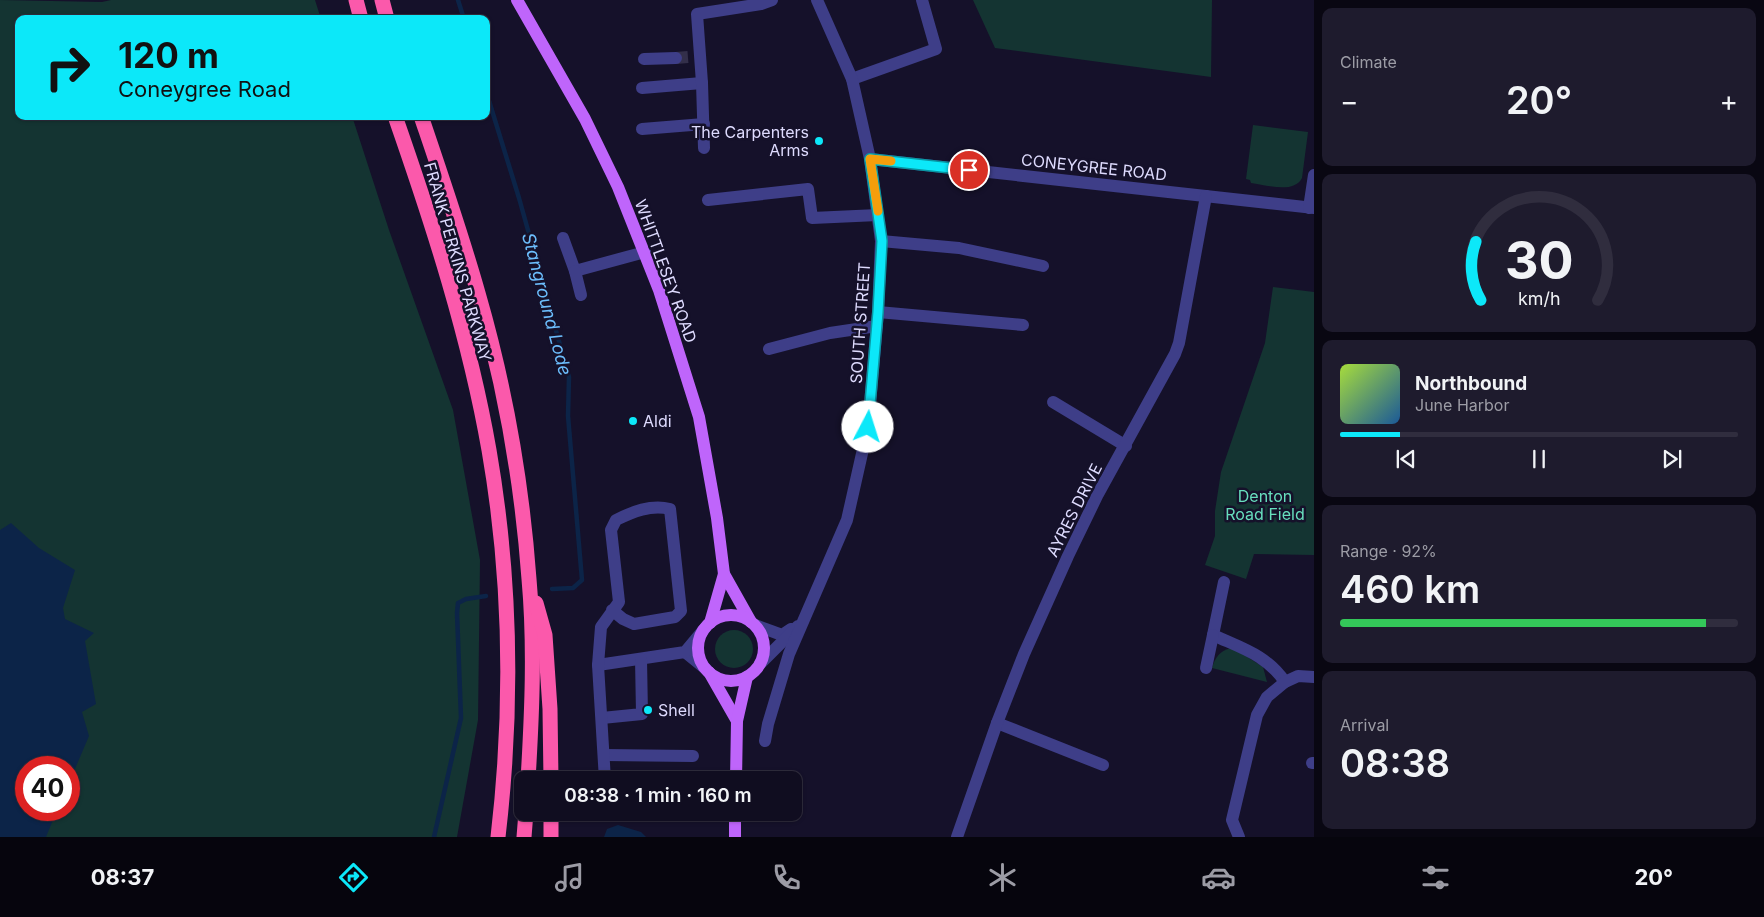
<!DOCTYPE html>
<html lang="en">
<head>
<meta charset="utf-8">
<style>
	body { margin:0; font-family:Inter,sans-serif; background:#1e1b2d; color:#f1f3f6; height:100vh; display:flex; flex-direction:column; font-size:19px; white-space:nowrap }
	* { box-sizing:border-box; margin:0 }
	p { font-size:16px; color:#9c9ca5 }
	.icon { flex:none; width:28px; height:28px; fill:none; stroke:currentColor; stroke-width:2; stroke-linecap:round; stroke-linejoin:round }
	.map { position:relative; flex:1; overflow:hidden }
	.details { display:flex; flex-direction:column; gap:8px; padding:8px; background:#090712; width:450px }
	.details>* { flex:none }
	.guide { position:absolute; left:15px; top:15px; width:475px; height:105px; border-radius:10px; box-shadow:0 1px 4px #0004,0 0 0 1px #302d3e; background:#0ce8f9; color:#111; overflow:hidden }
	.speed { position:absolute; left:15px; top:756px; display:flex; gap:10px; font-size:25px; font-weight:700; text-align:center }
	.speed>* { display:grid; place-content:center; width:65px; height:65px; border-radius:50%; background:#100d20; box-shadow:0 1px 4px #0004,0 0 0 1px #302d3e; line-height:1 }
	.speed .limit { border:8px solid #d22; background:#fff; color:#111 }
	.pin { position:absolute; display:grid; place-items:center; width:42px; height:42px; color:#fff; margin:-21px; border:2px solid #fff; border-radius:50%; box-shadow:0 1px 5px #0007 }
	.me { position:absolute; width:55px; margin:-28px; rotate:5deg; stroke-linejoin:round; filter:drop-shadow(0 0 4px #0008) }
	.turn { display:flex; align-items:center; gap:18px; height:105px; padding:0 20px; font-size:22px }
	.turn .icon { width:65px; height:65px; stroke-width:2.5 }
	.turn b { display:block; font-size:35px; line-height:42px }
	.big { font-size:38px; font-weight:600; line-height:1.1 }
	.details .card { flex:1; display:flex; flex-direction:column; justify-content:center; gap:8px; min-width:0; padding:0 18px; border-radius:10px; background:#1e1b2d }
	.details .dial { align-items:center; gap:0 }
	.dial svg { height:130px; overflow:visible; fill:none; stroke:#302d3e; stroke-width:7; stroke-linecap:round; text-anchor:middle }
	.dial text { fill:#f1f3f6; stroke:none }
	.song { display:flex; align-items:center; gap:15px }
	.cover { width:60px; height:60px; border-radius:8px; background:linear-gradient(135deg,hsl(80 70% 55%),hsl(210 70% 35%)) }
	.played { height:5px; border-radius:2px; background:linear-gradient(90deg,#0ce8f9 15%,#302d3e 15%) }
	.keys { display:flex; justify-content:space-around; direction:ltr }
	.heat { display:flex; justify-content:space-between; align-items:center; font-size:28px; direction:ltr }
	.charge { height:8px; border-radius:4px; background:linear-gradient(90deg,#34c759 92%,#302d3e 0) }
	.trip { position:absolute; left:514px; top:771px; width:288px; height:50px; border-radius:10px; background:#100d20; box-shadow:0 1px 4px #0004,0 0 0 1px #302d3e; font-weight:600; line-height:50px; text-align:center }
	.menu { display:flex; height:80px; justify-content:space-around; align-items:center; background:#06050d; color:#9c9ca5 }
	.menu .icon { width:35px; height:35px }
	.menu .active { color:#0ce8f9 }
	.menu b { font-size:22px; color:#f1f3f6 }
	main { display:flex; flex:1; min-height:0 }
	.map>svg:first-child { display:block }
	.green { fill:#143432; fill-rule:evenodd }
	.water { fill:#0c2448 }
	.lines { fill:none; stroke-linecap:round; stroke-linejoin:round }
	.stream { stroke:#0c2448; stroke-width:4.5 }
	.minor-tunnel { stroke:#332f4a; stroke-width:12; stroke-dasharray:12 6; stroke-linecap:butt }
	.minor { stroke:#3e3e88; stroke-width:12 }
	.major { stroke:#bf65fb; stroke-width:12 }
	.highway { stroke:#fb59ab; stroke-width:15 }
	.route-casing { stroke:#0897a2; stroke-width:12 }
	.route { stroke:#0ce8f9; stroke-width:9 }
	.slow { stroke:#f59e0b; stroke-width:9 }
	.poi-dot { fill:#0ce8f9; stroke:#15112a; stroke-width:2 }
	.labels { text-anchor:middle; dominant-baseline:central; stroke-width:5; stroke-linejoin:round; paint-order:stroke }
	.poi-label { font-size:16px; fill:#dedbfe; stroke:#15112a; text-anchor:start }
	.street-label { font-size:16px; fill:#dedbfe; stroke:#15112a }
	.park-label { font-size:16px; fill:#67debd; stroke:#15112a }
	.water-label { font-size:18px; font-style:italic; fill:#6cbdfc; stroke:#15112a }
</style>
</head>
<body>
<main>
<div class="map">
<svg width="1314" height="837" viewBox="0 0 1314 837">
	<rect width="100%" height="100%" fill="#15112a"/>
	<!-- green -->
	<g class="green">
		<path d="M0,0L102,2L111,0H315L321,19H19V116H352L389,230L453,410L480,560L478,720L457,837H0ZM26,768H69V810H26Z"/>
		<polygon points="973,0 1212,0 1211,77 995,48"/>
		<path d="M1253,125L1308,132L1302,178C1294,194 1267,185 1251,183L1250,180L1246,179Z"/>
		<polygon points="1273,287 1314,292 1314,555 1254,554 1246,579 1205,565 1215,536 1215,511 1221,472 1265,343"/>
		<circle cx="734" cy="649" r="19"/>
		<path d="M1231,648L1238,651L1263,667L1267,682L1212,668C1215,657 1220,651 1231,648Z"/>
	</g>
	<!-- water -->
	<g class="water">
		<polygon points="11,523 39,548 75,570 63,608 65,619 94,633 85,641 96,704 82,712 89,736 69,783 69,768 26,768 26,810 57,810 46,837 0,837 0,530"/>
		<polygon points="618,825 641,832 646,837 604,837 607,829"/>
	</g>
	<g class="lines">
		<!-- stream -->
		<g class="stream">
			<polyline points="458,0 464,19"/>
			<polyline points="486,91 519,198 569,377 568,416 582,580 573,588 552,589"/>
			<polyline points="434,837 461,718 457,613 458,603 466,599 486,596"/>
		</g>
		<!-- minor-tunnel -->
		<polyline class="minor-tunnel" points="676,58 688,57"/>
		<!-- minor -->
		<g class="minor">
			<polyline points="644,59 676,58"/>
			<polyline points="852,79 936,49 922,0"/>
			<polyline points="642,88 702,83"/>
			<polyline points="642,129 704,124"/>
			<polyline points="704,148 702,83 697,14 761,4 772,0"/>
			<polyline points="870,159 1314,208"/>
			<polyline points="708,200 808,189 812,218 878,215"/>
			<polyline points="1309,208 1314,175"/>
			<polyline points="563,238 575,271 645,252"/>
			<polyline points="881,241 959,248 1043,266"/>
			<polyline points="575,271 581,295"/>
			<polyline points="878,312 1023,325"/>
			<polyline points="769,349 830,333 877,326"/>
			<polyline points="1053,402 1126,446"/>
			<path d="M1224,582L1213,635C1241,648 1267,655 1285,682"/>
			<polyline points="755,625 782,635 791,629"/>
			<polyline points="685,652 706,669"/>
			<polyline points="760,664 798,626"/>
			<polyline points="598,665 685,652 705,628"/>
			<polyline points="1206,668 1213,635"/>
			<polyline points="602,718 642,714 641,659"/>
			<polyline points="997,723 1103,765"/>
			<polyline points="765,741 768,724 789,654 847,520 868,427 878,312 881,241 870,159 852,79 817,0"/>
			<polyline points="604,755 693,756"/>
			<polyline points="1312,763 1314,763"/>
			<path d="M605,780L598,665L601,627L619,602L611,530L616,520C632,512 651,504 670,509L681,611L675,617L634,624L623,619L612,610"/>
			<polyline points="957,837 997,723 1024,654 1068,556 1098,494 1175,354 1179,343 1206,196"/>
			<polyline points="1239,837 1232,820 1257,715 1267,697 1285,682 1298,676 1314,677"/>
		</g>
		<!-- major -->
		<g class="major">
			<polyline points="517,0 585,119 618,187 659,290 699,417 717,518 724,574 751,622"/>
			<circle cx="731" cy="648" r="33"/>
			<polyline points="710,623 724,574"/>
			<polyline points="709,672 737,721"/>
			<polyline points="736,780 737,721 747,677"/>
			<polyline points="735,837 735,812"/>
		</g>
		<!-- highway -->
		<g class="highway">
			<polyline points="356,0 361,19"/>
			<polyline points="382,0 387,19"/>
			<path d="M395,116C433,225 469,336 489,450C511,577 513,709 498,837"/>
			<path d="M421,116C441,175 461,233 478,293C505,386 522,483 529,579C535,646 532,713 528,780"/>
			<polyline points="536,603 545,635 550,709 551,780"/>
			<polyline points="524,837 526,812"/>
			<polyline points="551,837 551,812"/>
		</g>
	</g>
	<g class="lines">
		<!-- route casing -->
		<g class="route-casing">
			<polyline id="route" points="868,427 878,312 882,241 870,159 969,170"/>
		</g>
		<!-- route -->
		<use href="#route" class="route"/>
		<!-- slow -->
		<polyline class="slow" points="878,211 870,159 891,161"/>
	</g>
	<!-- markers -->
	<g class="poi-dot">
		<circle cx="819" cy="141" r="5"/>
		<circle cx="633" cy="421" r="5"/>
		<circle cx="648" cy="710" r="5"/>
	</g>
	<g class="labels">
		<!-- poi labels -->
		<g class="poi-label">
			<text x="809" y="132" text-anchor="end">The Carpenters<tspan x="809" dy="18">Arms</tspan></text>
			<text x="643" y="421">Aldi</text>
			<text x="658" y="710">Shell</text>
		</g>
		<!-- street labels -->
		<g class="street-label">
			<text transform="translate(1094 167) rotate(6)">CONEYGREE ROAD</text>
			<text transform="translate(458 262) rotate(74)">FRANK PERKINS PARKWAY</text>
			<text transform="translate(666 271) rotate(70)">WHITTLESEY ROAD</text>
			<text transform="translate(860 323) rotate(-86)">SOUTH STREET</text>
			<text transform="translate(1074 510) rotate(-63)">AYRES DRIVE</text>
		</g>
		<!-- park labels -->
		<g class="park-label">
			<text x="1265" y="496">Denton<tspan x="1265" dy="18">Road Field</tspan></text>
		</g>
		<!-- water labels -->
		<g class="water-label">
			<text transform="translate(547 304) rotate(75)">Stanground Lode</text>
		</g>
	</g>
</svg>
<div class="speed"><div class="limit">40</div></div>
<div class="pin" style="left:969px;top:170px;background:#d93025"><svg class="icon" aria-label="arrive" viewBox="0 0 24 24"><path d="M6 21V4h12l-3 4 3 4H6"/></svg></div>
<svg class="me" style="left:868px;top:427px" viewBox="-20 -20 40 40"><circle r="19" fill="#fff"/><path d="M0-13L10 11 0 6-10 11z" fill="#0ce8f9"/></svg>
<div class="trip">08:38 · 1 min · 160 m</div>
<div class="guide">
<div class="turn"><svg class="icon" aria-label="right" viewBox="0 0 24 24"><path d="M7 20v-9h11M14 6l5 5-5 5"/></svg><div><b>120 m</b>Coneygree Road</div></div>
</div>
</div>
<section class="details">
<div class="card"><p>Climate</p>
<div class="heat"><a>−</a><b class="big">20°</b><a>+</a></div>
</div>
<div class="card dial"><svg viewBox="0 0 100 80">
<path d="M14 69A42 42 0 1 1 86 69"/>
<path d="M14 69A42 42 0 0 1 11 33" stroke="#0ce8f9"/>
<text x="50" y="56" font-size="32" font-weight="700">30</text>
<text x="50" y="72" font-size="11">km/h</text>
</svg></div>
<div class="card">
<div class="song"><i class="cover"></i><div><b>Northbound</b><p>June Harbor</p></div></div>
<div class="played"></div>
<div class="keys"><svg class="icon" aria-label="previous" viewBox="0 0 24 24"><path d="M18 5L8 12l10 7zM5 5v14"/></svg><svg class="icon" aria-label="pause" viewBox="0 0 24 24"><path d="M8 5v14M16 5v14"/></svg><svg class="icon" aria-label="next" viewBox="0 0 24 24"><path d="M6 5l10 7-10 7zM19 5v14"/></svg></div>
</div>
<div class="card"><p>Range · 92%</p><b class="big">460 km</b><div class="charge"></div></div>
<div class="card"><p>Arrival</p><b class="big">08:38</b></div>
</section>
</main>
<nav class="menu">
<b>08:37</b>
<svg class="icon active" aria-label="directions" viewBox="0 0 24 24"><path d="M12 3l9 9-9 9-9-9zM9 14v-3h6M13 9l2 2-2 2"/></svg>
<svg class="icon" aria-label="music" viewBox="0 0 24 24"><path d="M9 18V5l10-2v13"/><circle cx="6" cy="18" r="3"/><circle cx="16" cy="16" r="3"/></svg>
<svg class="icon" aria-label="phone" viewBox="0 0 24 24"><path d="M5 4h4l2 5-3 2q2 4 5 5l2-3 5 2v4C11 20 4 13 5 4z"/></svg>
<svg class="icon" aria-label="climate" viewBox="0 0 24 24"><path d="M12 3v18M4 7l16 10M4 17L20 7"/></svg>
<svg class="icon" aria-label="car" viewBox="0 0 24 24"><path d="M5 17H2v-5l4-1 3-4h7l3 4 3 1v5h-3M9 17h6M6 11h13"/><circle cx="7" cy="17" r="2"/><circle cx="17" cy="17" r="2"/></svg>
<svg class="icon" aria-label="filters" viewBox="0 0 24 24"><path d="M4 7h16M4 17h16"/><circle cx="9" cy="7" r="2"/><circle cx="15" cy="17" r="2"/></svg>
<b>20°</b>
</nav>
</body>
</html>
